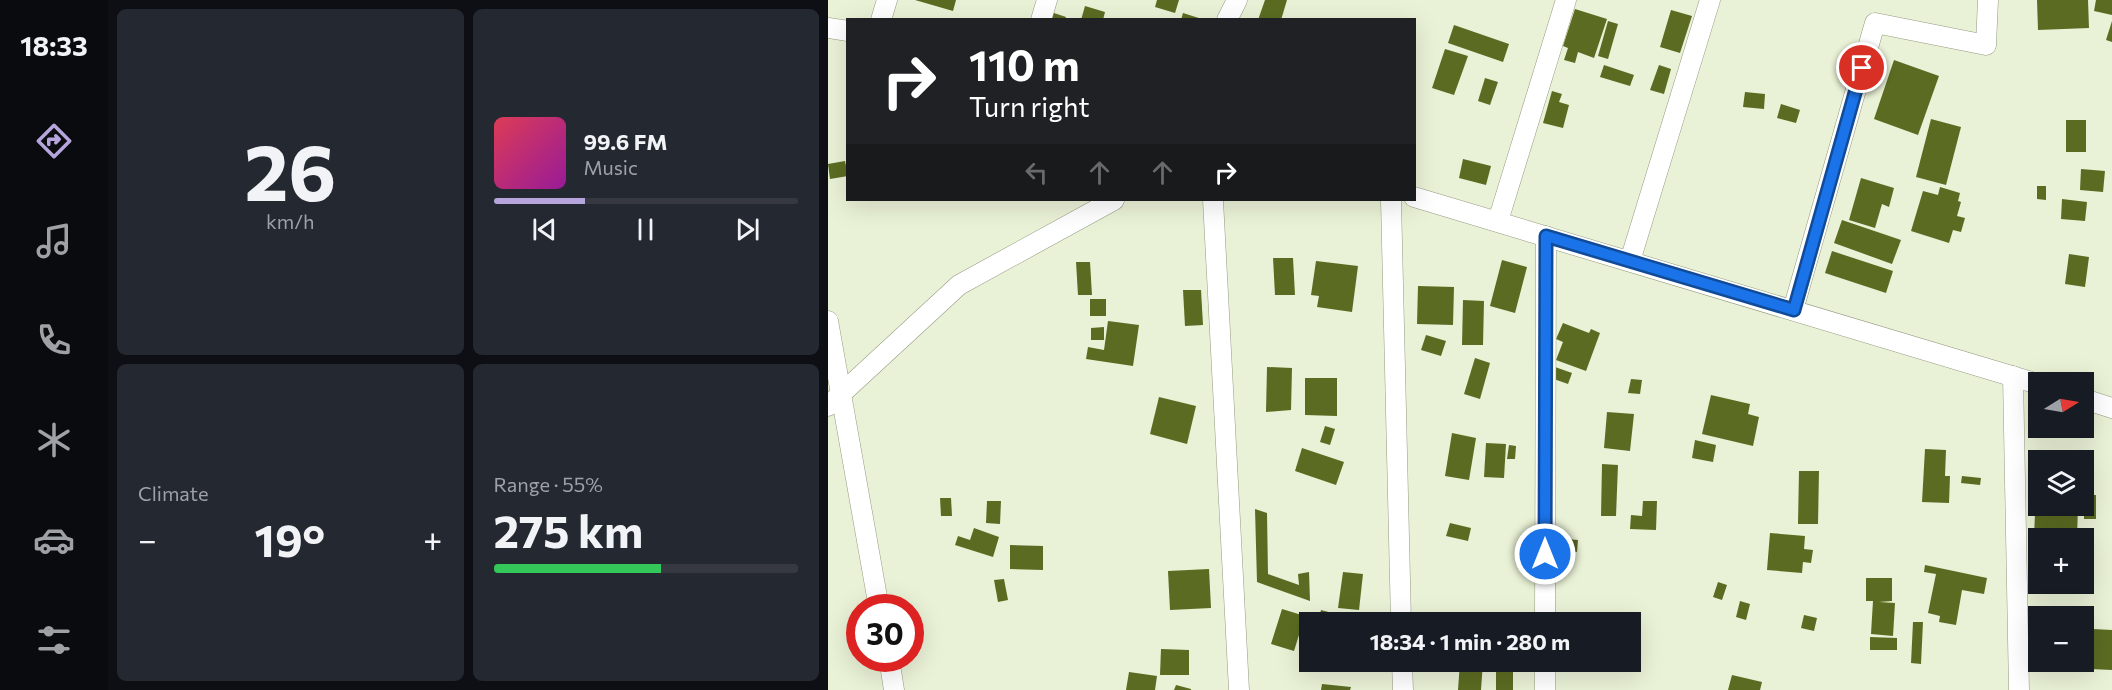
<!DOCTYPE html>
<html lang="en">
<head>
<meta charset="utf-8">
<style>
	body { margin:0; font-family:Commissioner,sans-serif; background:#242831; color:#f1f3f6; height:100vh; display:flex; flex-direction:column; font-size:22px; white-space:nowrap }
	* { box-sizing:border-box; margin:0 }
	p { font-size:20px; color:#9ea1a6 }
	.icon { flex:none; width:33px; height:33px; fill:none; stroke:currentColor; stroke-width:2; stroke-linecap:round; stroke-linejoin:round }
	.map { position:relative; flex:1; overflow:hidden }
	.panel { display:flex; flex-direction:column; gap:9px; padding:9px; background:#0d0f14; width:720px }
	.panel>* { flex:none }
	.guide { position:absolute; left:18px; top:18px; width:570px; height:183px; border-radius:0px; box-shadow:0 6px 24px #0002; background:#202124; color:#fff; overflow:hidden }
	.needle { width:39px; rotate:79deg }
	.fabs { position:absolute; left:1200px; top:372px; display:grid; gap:12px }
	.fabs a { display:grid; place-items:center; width:66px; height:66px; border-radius:0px; background:#171b24; box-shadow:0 6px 24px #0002; font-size:30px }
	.speed { position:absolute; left:18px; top:594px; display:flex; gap:12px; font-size:30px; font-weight:700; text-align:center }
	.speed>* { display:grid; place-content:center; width:78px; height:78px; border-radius:50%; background:#171b24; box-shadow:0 6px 24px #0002; line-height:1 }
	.speed .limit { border:9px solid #d22; background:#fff; color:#111 }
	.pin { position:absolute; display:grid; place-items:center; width:51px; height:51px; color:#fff; margin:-26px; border:3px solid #fff; border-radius:50%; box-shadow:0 2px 6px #0007 }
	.me { position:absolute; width:66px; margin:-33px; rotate:0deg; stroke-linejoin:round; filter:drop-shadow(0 0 4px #0008) }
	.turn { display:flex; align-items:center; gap:21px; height:126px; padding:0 24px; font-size:27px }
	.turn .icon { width:78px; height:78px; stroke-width:2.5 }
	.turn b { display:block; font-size:42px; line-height:51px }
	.lanes { display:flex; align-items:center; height:57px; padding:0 24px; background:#0003; justify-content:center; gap:30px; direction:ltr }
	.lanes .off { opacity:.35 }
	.big { font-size:45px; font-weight:700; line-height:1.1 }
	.panel .widget { flex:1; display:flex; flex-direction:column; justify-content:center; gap:9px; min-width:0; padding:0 21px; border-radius:9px; background:#242831 }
	.panel .dial { align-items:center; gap:0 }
	.dial b { font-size:78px; line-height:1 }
	.song { display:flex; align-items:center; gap:18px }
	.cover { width:72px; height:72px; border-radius:9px; background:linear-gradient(135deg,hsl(350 70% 55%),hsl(300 70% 35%)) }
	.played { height:6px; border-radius:3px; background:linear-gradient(90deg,#b5a5dc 30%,#363941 30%) }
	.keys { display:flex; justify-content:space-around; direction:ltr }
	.heat { display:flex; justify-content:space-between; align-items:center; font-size:33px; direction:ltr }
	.charge { height:9px; border-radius:4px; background:linear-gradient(90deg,#34c759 55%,#363941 0) }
	.panel .tiles { flex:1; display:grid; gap:9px; grid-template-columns:repeat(2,1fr) }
	.trip { position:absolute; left:471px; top:612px; width:342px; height:60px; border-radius:0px; background:#171b24; box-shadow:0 6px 24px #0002; font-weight:700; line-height:60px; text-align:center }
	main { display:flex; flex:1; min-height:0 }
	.dock { display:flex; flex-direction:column; width:108px; justify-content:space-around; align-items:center; background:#090b0e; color:#9ea1a6 }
	.dock .icon { width:42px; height:42px }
	.dock .current { color:#b5a5dc }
	.dock b { font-size:27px; color:#f1f3f6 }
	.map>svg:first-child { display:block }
	.building { fill:#5b6c22 }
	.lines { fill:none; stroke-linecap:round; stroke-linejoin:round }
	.minor-casing { stroke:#949b82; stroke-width:21 }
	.minor { stroke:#fff; stroke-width:20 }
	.route-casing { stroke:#114b97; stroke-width:15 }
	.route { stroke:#1a73e8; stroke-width:10 }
</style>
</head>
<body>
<main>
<nav class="dock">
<b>18:33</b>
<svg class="icon current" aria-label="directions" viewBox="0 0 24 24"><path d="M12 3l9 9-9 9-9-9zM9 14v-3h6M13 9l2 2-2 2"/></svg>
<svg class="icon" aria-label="music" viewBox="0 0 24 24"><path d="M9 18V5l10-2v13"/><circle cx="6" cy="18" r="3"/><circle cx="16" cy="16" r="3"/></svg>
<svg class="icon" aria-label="phone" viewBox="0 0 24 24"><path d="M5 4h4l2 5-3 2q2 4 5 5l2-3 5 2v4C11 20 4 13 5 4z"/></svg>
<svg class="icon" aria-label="climate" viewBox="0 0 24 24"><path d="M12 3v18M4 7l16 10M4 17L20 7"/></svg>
<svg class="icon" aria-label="car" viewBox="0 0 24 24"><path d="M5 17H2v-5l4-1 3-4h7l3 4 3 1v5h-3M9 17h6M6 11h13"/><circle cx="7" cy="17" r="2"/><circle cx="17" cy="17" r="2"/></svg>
<svg class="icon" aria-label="filters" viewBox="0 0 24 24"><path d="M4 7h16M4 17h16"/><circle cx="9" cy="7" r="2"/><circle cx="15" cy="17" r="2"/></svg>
</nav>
<section class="panel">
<div class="tiles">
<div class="widget dial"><b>26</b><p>km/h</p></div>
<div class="widget">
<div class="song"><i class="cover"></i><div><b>99.6 FM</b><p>Music</p></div></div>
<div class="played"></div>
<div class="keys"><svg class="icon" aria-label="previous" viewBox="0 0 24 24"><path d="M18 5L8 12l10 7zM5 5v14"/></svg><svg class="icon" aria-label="pause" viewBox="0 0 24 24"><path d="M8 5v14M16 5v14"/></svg><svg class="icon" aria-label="next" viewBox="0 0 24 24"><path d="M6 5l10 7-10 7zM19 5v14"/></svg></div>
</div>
<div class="widget"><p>Climate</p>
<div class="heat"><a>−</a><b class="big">19°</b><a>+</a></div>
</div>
<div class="widget"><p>Range · 55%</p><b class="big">275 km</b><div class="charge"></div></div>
</div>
</section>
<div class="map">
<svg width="1284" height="690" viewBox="0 0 1284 690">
	<rect width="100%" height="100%" fill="#e9f1d6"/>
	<!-- building -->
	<g class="building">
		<polygon points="87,0 128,0 125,11"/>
		<polygon points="329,0 351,0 347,13 327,7"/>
		<polygon points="437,0 459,0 453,20 430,20"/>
		<polygon points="1209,0 1260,0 1261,28 1210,30"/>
		<polygon points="1268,0 1284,0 1284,15 1266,11"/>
		<polygon points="257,6 277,12 275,20 253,20"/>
		<polygon points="747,9 779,19 766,58 750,52 747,63 736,60 740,48 735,46"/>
		<polygon points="843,10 864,16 852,53 832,47"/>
		<polygon points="223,12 238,17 237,20 221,18"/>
		<polygon points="355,13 374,19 374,20 353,20"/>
		<polygon points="780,21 790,24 780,59 770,56"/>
		<polygon points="1284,21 1284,42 1278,40"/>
		<polygon points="626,25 681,44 675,62 620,43"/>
		<polygon points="617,49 640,56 626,95 604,88"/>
		<polygon points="1066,60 1111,76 1090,135 1046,119"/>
		<polygon points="776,65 806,75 802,86 772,77"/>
		<polygon points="831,65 843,69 836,94 822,90"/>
		<polygon points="657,78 670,82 662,105 650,101"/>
		<polygon points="724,91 734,94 731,102 741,105 735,128 715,123"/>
		<polygon points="917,92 937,94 936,109 915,107"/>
		<polygon points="953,104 972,110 968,123 949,118"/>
		<polygon points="1103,119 1133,127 1118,185 1088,177"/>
		<rect x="1238" y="120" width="20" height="32"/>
		<polygon points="635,159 663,166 658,185 631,178"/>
		<polygon points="17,161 20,176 2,179 0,164"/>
		<polygon points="1253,169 1277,171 1275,192 1252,190"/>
		<polygon points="1033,178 1066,188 1061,207 1054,204 1047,228 1021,220"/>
		<polygon points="1209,186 1218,186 1218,200 1209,199"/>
		<polygon points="1112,187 1132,193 1130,201 1133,202 1129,216 1137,218 1133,232 1125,230 1121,243 1083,231 1095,191 1110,195"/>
		<polygon points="1234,199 1259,202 1257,221 1233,219"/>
		<polygon points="1014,220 1073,240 1064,264 1006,243"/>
		<polygon points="1004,251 1065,271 1058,293 997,273"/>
		<polygon points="1241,254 1261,257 1257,287 1237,284"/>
		<polygon points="445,258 465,258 467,295 447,295"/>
		<polygon points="674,260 699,267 687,313 662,306"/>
		<polygon points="488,261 530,266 524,312 489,307 491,296 483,295"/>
		<polygon points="248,262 262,262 264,295 250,295"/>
		<polygon points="590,286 626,287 625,325 589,324"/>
		<polygon points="355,290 373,290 375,325 357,326"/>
		<rect x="262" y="299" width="16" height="17"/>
		<polygon points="635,300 656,301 655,345 634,345"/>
		<polygon points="280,321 311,325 305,366 258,359 260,347 276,350"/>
		<polygon points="735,323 761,333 763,329 772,333 758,371 728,360 735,342 728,339"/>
		<polygon points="276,327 276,340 263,340 263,328"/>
		<polygon points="598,335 618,341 613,356 593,350"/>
		<polygon points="647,358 662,363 652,399 636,394"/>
		<polygon points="439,367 464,368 463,410 438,412"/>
		<polygon points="727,367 744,373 740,384 723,378"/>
		<polygon points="477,378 509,378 509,416 477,415"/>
		<polygon points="803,379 814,380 812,394 800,393"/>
		<polygon points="883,395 922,404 920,414 931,417 925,446 874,434"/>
		<polygon points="331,397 368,406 359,444 322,434"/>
		<polygon points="779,412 806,414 802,451 776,448"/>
		<polygon points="497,426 507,429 502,445 492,442"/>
		<polygon points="624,433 648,438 641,480 617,476"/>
		<polygon points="867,440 888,445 885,462 864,458"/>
		<polygon points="658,443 678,444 676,478 656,477"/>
		<polygon points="681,445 688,446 687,459 679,459"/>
		<polygon points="474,448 516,462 508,485 467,471"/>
		<polygon points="1097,449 1118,450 1117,476 1122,476 1121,503 1094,502"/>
		<polygon points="774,464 790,465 788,516 773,516"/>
		<polygon points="971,471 991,471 990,524 970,524"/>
		<polygon points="1134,476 1153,478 1152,485 1133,483"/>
		<polygon points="1208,490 1210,490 1210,506 1250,506 1249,538 1206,537"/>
		<rect x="1256" y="495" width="12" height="24"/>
		<polygon points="112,498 123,498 124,516 113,516"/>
		<polygon points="159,501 173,501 172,524 158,523"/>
		<polygon points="815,501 829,501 828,530 802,529 803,515 814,516"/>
		<polygon points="427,509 439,513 440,574 471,585 470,574 481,572 482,601 429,582"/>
		<polygon points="622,523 643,528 640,541 618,536"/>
		<polygon points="146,528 171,537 165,557 127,545 130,536 142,540"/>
		<polygon points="942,533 977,536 976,549 985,550 983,563 975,562 974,573 939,570"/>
		<polygon points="739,539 750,540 749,552 738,550"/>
		<polygon points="182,545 215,546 215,570 182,569"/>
		<polygon points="1097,565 1159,578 1156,594 1134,590 1128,625 1111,622 1112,616 1100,613 1108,574 1096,572"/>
		<polygon points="381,569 383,608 342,610 340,571"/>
		<polygon points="515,572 535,574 531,610 510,608"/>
		<polygon points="1038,578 1064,578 1064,601 1051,602 1067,603 1065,636 1043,634 1045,601 1038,601"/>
		<polygon points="176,579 180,600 170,602 166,580"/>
		<polygon points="890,582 899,585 894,600 885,597"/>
		<polygon points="912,601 922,604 918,620 908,617"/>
		<polygon points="454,609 477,616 466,651 443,644"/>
		<polygon points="493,610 512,615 511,622 490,622"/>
		<polygon points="976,615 989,618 986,631 973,628"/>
		<polygon points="1085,622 1095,622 1093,664 1083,663"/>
		<polygon points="1265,629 1284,630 1284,670 1262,669"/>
		<polygon points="1042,637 1069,638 1069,650 1042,650"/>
		<polygon points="333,649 361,650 361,675 332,675"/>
		<polygon points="632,662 655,662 653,690 630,690"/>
		<rect x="668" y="671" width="17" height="19"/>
		<polygon points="301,672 329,676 327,690 298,690"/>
		<polygon points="904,675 934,682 932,690 900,690"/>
		<polygon points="494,684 523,687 522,690 493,690"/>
		<polygon points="348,685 363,689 363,690 346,690"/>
	</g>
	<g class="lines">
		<!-- minor casing -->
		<g class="minor-casing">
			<g id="minor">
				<polyline points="53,20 59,0"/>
				<polyline points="213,20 219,0"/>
				<polyline points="399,20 409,0"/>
				<polyline points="0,28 20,31"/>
				<polyline points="586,197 1210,384"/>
				<polyline points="385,200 411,690"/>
				<polyline points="563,200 573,622"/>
				<polyline points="670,221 738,0"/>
				<polyline points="802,261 882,0"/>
				<polyline points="965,310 1047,23 1158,45 1160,0"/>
				<polyline points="0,321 51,608"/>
				<polyline points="1185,376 1191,690"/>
				<polyline points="1256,399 1284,408"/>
				<polyline points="0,406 131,285 286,200"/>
				<polyline points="717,622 718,236"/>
				<polyline points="61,658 66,690"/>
				<polyline points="574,662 575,690"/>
				<polyline points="717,690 717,662"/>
			</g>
		</g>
		<!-- minor -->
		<use href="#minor" class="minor"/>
	</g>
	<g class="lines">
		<!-- route casing -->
		<g class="route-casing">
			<polyline id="route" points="717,554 718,236 966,310 1034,68"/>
		</g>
		<!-- route -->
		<use href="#route" class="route"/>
	</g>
</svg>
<div class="fabs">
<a><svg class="needle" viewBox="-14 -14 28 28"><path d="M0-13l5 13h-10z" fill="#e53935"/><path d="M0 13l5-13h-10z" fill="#9ea1a6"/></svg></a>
<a><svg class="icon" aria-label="layers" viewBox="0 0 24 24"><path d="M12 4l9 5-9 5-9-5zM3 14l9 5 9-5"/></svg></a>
<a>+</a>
<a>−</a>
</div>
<div class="speed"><div class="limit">30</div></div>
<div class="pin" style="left:1034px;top:68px;background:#d93025"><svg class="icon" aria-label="arrive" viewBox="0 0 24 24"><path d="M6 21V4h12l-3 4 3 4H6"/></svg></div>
<svg class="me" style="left:717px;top:554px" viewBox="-20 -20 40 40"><circle r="17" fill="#1a73e8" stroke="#fff" stroke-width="3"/><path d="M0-11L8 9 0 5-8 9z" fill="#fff"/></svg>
<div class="trip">18:34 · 1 min · 280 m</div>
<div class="guide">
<div class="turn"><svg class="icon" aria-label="right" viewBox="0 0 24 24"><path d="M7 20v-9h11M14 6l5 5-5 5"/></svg><div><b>110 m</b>Turn right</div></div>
<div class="lanes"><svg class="icon off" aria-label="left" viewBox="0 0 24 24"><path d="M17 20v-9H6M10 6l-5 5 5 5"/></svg><svg class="icon off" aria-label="ahead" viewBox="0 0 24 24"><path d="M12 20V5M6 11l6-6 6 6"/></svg><svg class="icon off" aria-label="ahead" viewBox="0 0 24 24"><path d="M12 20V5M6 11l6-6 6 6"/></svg><svg class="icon" aria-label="right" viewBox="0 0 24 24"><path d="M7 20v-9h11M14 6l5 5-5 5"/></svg></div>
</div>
</div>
</main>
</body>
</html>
